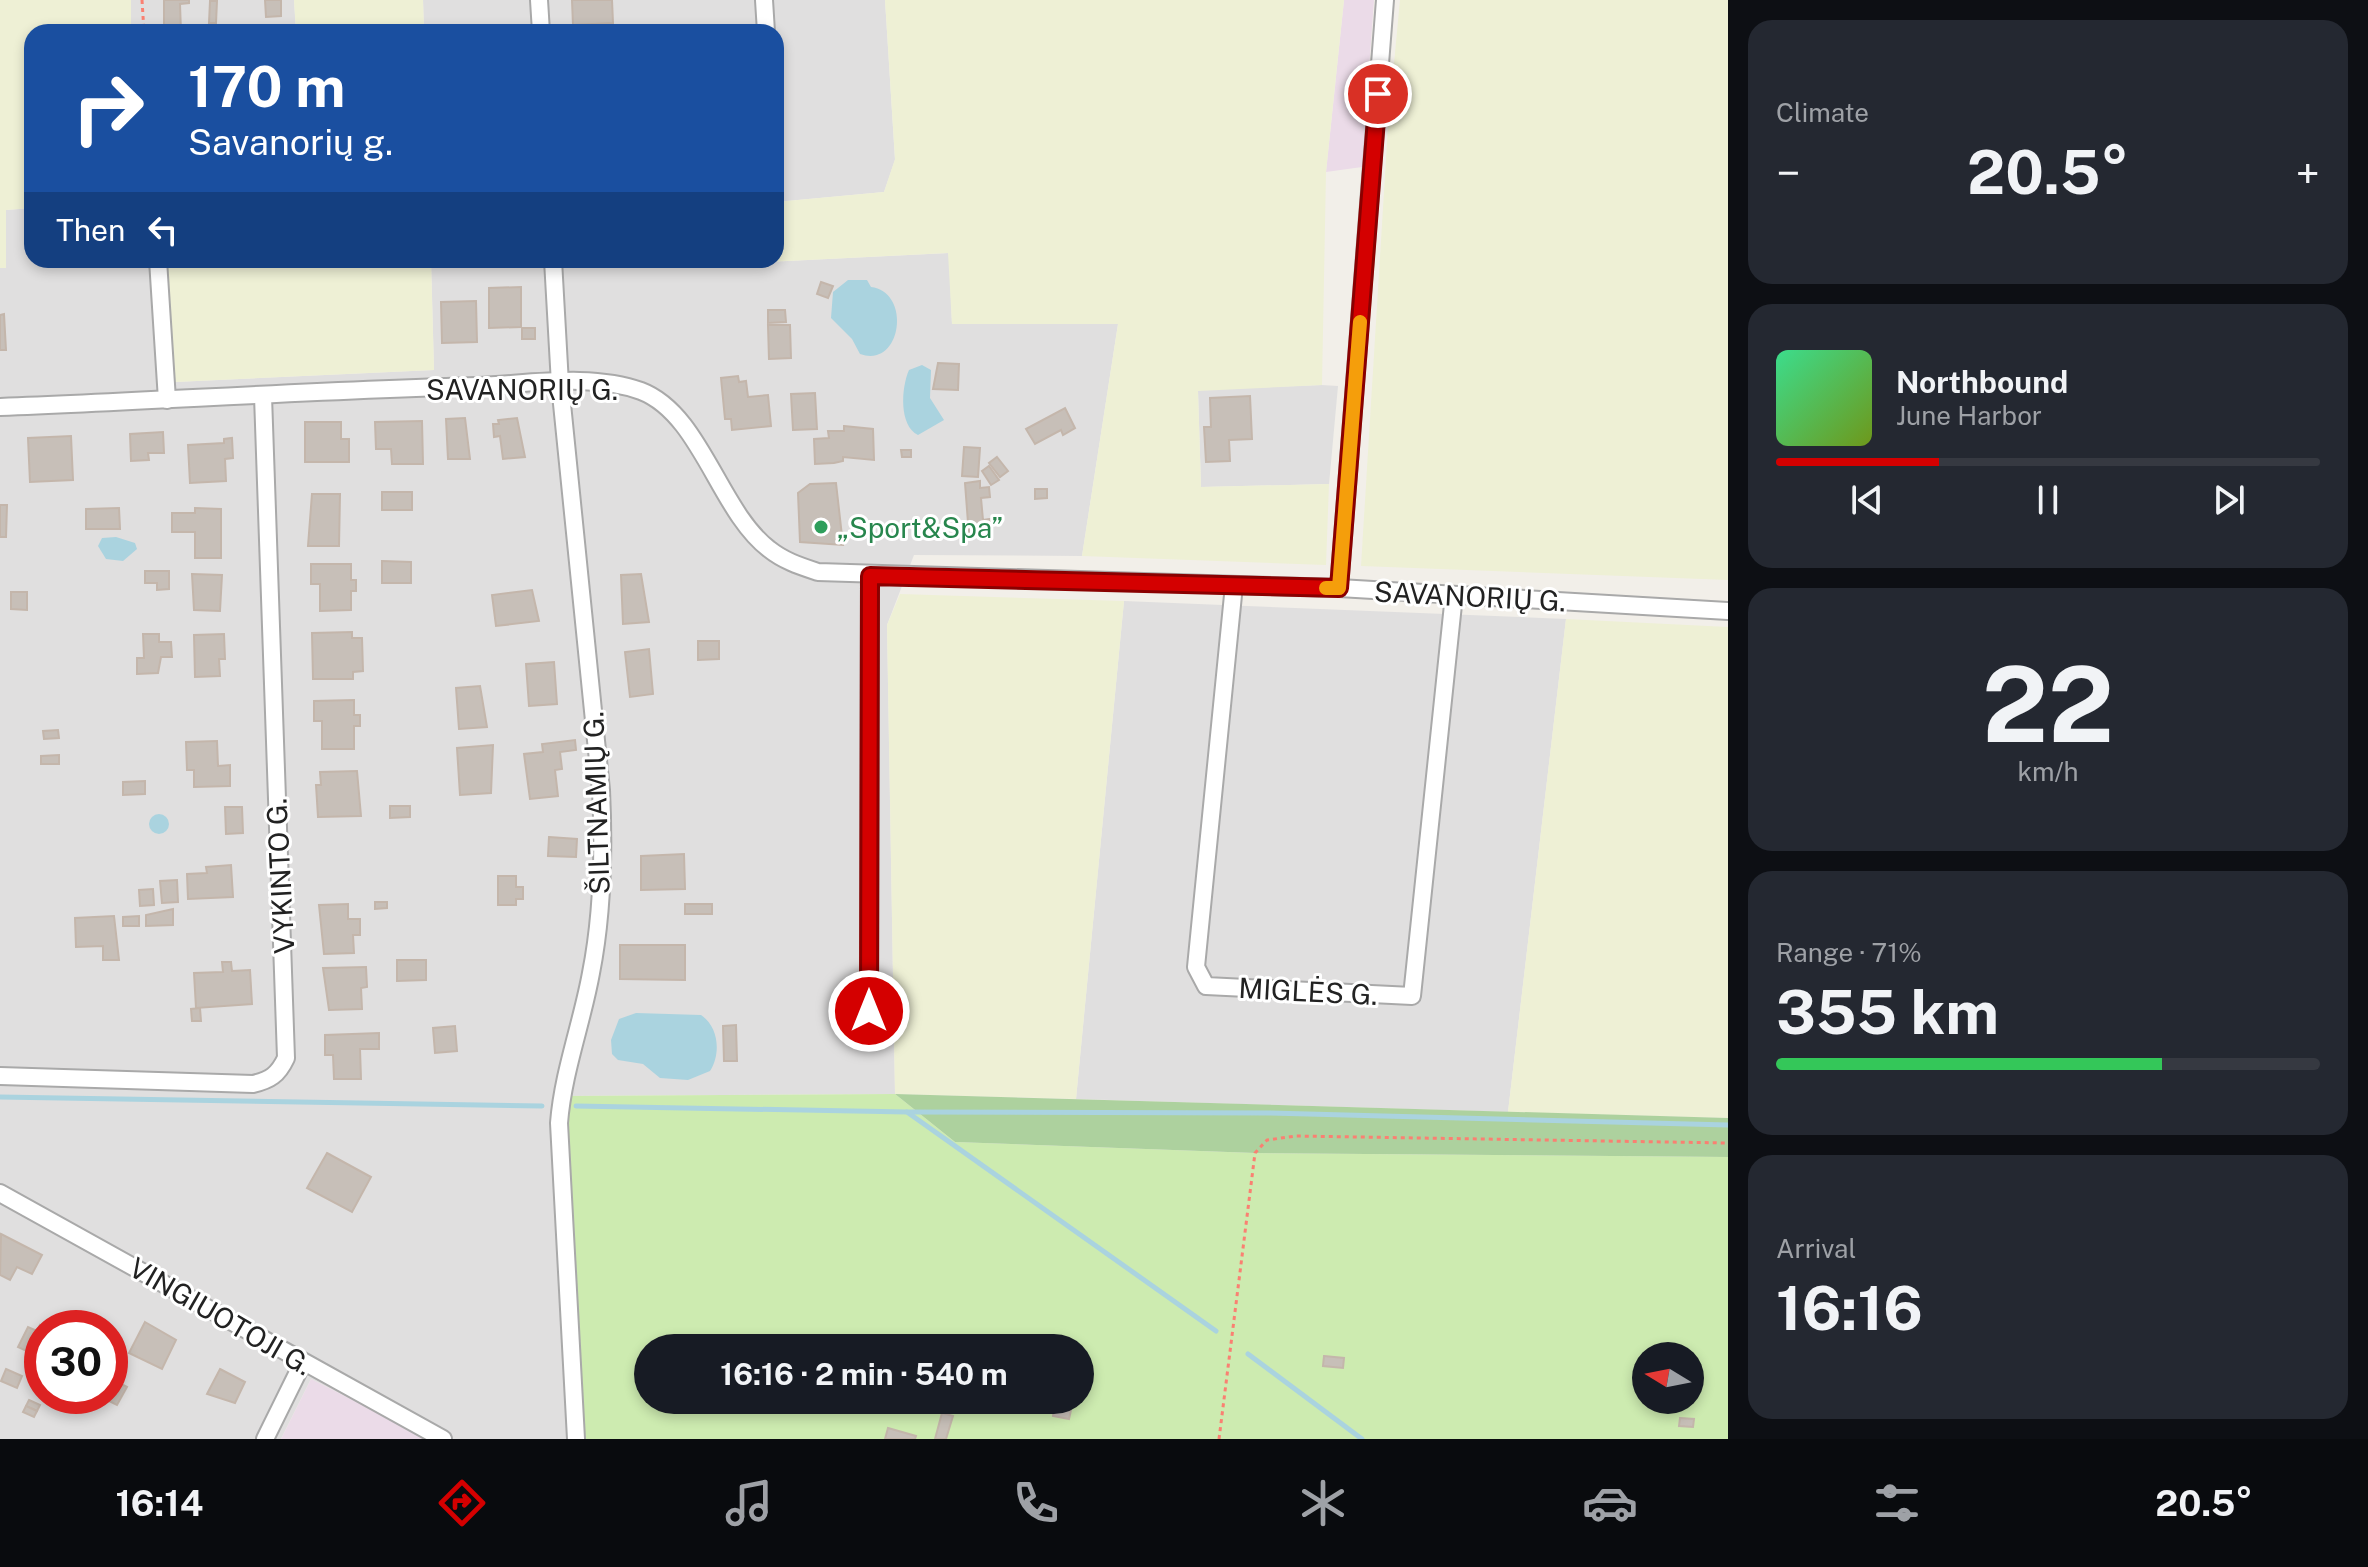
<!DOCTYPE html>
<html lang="en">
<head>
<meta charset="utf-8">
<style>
	body { margin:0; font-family:"Public Sans",sans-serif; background:#242831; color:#f1f3f6; height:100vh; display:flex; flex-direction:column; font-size:30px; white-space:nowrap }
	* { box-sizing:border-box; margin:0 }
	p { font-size:26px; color:#9ea1a6 }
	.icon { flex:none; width:44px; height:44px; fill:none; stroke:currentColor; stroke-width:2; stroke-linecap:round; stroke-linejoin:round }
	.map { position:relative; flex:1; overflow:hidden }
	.details { display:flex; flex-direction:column; gap:20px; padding:20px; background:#0d0f14; width:640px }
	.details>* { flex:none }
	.banner { position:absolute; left:24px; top:24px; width:760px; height:244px; border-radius:24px; box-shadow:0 4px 12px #0003; background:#1a4fa0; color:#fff; overflow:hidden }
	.needle { width:52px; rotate:280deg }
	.controls { position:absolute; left:1632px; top:1342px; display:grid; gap:16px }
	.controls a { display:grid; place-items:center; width:72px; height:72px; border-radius:50%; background:#171b24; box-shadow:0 4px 12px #0003; font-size:40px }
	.speed { position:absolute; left:24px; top:1310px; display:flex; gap:16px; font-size:40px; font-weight:700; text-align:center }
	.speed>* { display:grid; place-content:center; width:104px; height:104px; border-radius:50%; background:#171b24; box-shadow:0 4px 12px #0003; line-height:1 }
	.speed .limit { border:12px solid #d22; background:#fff; color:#111 }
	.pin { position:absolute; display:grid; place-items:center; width:68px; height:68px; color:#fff; margin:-34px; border:4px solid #fff; border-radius:50%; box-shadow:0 2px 8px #0007 }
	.me { position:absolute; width:88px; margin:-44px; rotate:0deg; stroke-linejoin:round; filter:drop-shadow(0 0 6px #0008) }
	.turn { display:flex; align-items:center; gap:28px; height:168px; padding:0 32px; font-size:36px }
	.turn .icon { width:104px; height:104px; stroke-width:2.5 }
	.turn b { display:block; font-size:56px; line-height:68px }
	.then { display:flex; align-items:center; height:76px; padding:0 32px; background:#0003; gap:16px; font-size:30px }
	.big { font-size:60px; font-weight:700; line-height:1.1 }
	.details .tile { flex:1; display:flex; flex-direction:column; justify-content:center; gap:12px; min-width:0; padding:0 28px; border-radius:24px; background:#242831 }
	.details .dial { align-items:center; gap:0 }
	.dial b { font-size:104px; line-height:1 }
	.song { display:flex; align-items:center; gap:24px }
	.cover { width:96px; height:96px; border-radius:12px; background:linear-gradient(135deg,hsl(150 70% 55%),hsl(80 70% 35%)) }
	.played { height:8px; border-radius:4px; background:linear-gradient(90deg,#d40000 30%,#363941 30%) }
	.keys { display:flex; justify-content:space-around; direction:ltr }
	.heat { display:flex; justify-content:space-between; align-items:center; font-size:44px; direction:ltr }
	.charge { height:12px; border-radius:6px; background:linear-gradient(90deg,#34c759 71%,#363941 0) }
	.trip { position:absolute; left:634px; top:1334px; width:460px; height:80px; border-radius:40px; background:#171b24; box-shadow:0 4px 12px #0003; font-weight:700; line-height:80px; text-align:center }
	.dock { display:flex; height:128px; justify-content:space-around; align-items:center; background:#090b0e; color:#9ea1a6 }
	.dock .icon { width:56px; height:56px }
	.dock .on { color:#d40000 }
	.dock b { font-size:36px; color:#f1f3f6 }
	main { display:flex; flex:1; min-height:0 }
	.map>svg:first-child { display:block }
	.residential { fill:#e0dfdf; fill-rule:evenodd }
	.industrial { fill:#ebdbe8 }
	.farmland { fill:#eef0d5 }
	.grass { fill:#cdebb0; fill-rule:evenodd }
	.forest { fill:#add19e }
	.water { fill:#aad3df }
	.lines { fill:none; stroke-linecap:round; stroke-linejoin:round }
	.stream { stroke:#aad3df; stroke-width:5 }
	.building { fill:#c7bfb8; stroke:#c4b6ab; stroke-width:2 }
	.street-casing { stroke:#a9a9a9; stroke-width:20 }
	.path { stroke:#fa8072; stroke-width:3; stroke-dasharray:4 4; stroke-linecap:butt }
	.street { stroke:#fff; stroke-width:16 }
	.route-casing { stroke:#8a0000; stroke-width:20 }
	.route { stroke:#d40000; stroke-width:14 }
	.slow { stroke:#f59e0b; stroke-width:14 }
	.leisure-dot { fill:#2e9e5b; stroke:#fff; stroke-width:3 }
	.labels { text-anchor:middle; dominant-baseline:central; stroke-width:6; stroke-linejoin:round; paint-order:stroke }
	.street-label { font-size:28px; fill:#222; stroke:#fff }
	.leisure-label { font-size:28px; fill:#27864d; stroke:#fff; text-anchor:start }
</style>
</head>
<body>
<main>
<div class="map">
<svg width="1728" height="1439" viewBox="0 0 1728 1439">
	<rect width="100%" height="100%" fill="#f2efe9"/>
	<!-- residential -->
	<g class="residential">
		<polygon points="131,0 294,0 296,32 131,32"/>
		<polygon points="423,0 885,0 895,160 884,192 776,202 776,32 424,32"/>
		<path d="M32,208V260H166L175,382L434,370L431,260H648L649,268L949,253L952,324H1118L1082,556L914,555L887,625L895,1094L561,1096L576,1439H431L311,1379L281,1439H0V268L6,267V210ZM42,1328H110V1396H42Z"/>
		<polygon points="1322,385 1338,386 1329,484 1201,487 1198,390"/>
		<polygon points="1124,601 1566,619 1508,1112 1076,1099"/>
	</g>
	<!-- industrial -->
	<g class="industrial">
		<polygon points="1344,0 1374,0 1362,167 1326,172"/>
		<polygon points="311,1379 431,1439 281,1439"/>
	</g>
	<!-- farmland -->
	<g class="farmland">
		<polygon points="0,0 131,0 131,32 32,32 32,208 6,210 6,268 0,268"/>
		<polygon points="294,0 423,0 424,32 296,32"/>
		<polygon points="885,0 1344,0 1326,172 1322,385 1198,391 1201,487 1329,484 1326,565 1082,556 1118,324 952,324 948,253 649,268 648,260 776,260 776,202 884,192 895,159"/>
		<polygon points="1400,0 1728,0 1728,580 1361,566 1388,127"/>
		<polygon points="166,260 431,260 434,370 175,382"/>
		<polygon points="900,594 1124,601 1076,1099 895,1094 887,625"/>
		<polygon points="1566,619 1728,627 1728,1118 1508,1112"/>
	</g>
	<!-- grass -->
	<path class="grass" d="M895,1094L955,1142L1255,1153L1728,1157V1439H576L561,1096ZM648,1348H1080V1400H648ZM1646,1356H1690V1400H1646Z"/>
	<!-- forest -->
	<polygon class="forest" points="895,1094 1728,1118 1728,1157 1255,1153 955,1142"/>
	<!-- water -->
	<g class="water">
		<path d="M848,280H867L871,287C912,292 902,369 860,354L852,339L831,318L833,292Z"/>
		<path d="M922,365L931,370L930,398L944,420L918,435C899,426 901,388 909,370Z"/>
		<polygon points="116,537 135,543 137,549 123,561 106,559 98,546 102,538"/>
		<circle cx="159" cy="824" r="10"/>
		<path d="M636,1013L701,1015C719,1027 721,1054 710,1071L688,1080L660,1078L643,1064L618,1060L612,1054L611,1040L619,1019Z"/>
	</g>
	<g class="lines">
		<!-- stream -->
		<g class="stream">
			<polyline points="0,1097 542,1106"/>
			<polyline points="576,1106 907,1112 1216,1331"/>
			<polyline points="907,1112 1270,1113 1728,1125"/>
			<polyline points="1248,1354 1362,1439"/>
		</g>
	</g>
	<!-- building -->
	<g class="building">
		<polygon points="164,0 189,0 189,3 180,4 181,32 164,32"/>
		<polygon points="265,0 281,0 281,16 266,17"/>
		<polygon points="572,0 612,0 613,23 573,25"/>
		<polygon points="210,1 217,1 216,23 209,23"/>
		<polygon points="821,282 833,286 828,298 817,294"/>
		<polygon points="521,287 521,327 489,328 489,288"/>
		<polygon points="476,301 477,342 442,343 441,302"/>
		<polygon points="768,310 785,310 786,322 768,323"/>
		<polygon points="4,314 6,350 0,350 0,315"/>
		<polygon points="768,325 790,325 791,358 769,359"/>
		<rect x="522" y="328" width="13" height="11"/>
		<polygon points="938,363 959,364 958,390 933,389"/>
		<polygon points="738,376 739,382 746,381 748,397 768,395 771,426 732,430 731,419 725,419 721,378"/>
		<polygon points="815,393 817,429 793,430 791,394"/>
		<polygon points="1250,396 1252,439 1229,440 1230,461 1206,462 1204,427 1211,427 1210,398"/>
		<polygon points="1065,408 1075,428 1063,435 1061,430 1035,444 1026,429"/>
		<polygon points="465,418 470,459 448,459 446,419"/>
		<polygon points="517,418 525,457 503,459 500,436 494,437 493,424 499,424 498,420"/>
		<polygon points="422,421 423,464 392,464 391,449 376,449 375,422"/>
		<polygon points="305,422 341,422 341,439 349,439 349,462 305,462"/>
		<polygon points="844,426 873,429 874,460 843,457 843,461 834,463 815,464 814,439 829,438 828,431 844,431"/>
		<polygon points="163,432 164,453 148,453 149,460 131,461 130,434"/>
		<polygon points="71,436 73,480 30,482 28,438"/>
		<polygon points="232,438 233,458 225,459 226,481 190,483 188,445 224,443 224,439"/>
		<polygon points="964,447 980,448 978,477 962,476"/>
		<polygon points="901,450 911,450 911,457 902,457"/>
		<polygon points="997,457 1008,471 1000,477 989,463"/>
		<polygon points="989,466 999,480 991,485 982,471"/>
		<polygon points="980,481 980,488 989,487 990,497 981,498 983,520 990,519 991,534 969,536 965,483"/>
		<polygon points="836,483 843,545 800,542 798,493 810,484"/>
		<polygon points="1035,489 1047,489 1047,498 1035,499"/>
		<rect x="382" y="492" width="30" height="18"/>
		<polygon points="312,494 340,494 339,546 308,546"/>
		<polygon points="0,505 7,505 6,537 0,537"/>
		<polygon points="119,508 120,529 86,529 86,509"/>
		<polygon points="195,508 221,509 221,558 195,558 195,532 172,532 172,513 195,513"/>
		<polygon points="382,561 411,562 411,583 382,583"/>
		<polygon points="311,564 351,564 351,580 356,580 356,591 351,591 351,610 320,611 320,584 311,584"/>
		<polygon points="145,571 169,571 169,589 157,590 157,583 145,583"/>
		<polygon points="192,574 222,575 220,611 194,610"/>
		<polygon points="641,574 649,622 623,624 621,575"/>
		<polygon points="532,590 539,621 496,626 492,595"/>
		<polygon points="11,592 27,592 27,610 11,609"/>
		<polygon points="352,632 352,638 362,638 363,671 353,672 353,679 313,679 312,633"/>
		<polygon points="143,634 159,634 159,642 171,642 172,657 161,657 158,673 137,674 137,658 144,658"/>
		<polygon points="224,634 225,659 219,659 220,676 195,677 194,635"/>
		<polygon points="698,641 719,641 719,659 698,660"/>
		<polygon points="649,649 653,694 630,697 625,652"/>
		<polygon points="554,662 557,704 529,706 526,664"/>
		<polygon points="480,686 487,727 459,729 456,688"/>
		<polygon points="354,700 354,715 360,715 360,726 354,726 354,749 322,749 322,721 314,721 314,701"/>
		<polygon points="58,730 59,738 44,739 43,731"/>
		<polygon points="575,740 576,750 560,752 562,769 555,770 558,796 530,799 524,754 543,752 542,744"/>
		<polygon points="217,741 218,766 230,765 230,786 194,787 194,770 187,770 186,742"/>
		<polygon points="493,745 491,793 460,795 457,748"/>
		<polygon points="59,755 59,764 41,764 41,756"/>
		<polygon points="357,771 361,816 318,817 316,785 321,785 320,772"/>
		<polygon points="145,781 145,794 123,795 123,782"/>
		<polygon points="390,806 410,806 410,817 390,818"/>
		<polygon points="225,807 242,807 243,833 226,834"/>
		<polygon points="549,837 577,839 576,857 548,856"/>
		<polygon points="684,854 685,889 641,890 641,856"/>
		<polygon points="231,865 233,897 188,899 187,874 207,873 206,867"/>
		<polygon points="498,876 516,876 516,887 523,887 523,899 516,899 516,905 498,905"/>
		<polygon points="177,880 178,902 162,903 160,881"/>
		<polygon points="153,889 154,905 140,906 139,890"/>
		<polygon points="375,902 387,902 387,908 375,909"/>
		<polygon points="348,904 348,919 360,919 360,935 353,935 354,953 324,954 319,905"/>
		<rect x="685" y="904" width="27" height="10"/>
		<polygon points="173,909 173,925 146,926 146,915"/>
		<polygon points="114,916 119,960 103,960 103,946 76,947 75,918"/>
		<polygon points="139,916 139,926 123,926 123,917"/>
		<polygon points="620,945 685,945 685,980 620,979"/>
		<polygon points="397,960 426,960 426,980 397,981"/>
		<polygon points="222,962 231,962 232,971 250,970 252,1004 196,1008 194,973 223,972"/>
		<polygon points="366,967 367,987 361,988 362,1009 329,1010 323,968"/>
		<polygon points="200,1008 201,1021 192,1021 191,1009"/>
		<polygon points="736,1025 737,1061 724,1061 723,1026"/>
		<polygon points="455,1026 457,1051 435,1053 433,1028"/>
		<polygon points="379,1033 379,1049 360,1049 361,1079 334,1079 333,1055 325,1055 325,1035"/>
		<polygon points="327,1153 371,1177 352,1212 307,1188"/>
		<polygon points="1,1234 42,1255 32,1274 17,1267 10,1280 0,1275"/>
		<polygon points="145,1322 176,1340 162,1369 129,1353"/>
		<polygon points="40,1325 45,1328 42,1328 42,1358 18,1347 28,1327 37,1331"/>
		<polygon points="1324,1356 1344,1358 1343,1368 1323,1366"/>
		<polygon points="6,1369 22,1376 17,1388 1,1381"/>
		<polygon points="220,1369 245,1382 235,1403 207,1394"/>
		<polygon points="110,1378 127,1387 117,1405 99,1396 110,1396"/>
		<polygon points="29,1400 40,1405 37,1411 26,1406"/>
		<polygon points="26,1406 37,1411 34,1417 23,1412"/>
		<polygon points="1054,1407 1071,1410 1069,1419 1053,1416"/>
		<polygon points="942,1413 953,1416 946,1439 935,1439"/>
		<polygon points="1680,1418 1694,1419 1693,1427 1679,1426"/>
		<polygon points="888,1428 916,1436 915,1439 885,1439"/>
	</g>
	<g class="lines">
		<!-- street casing -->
		<g class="street-casing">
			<g id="street">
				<polyline points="539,0 541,32"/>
				<polyline points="764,0 766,32"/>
				<polyline points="158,260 167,400"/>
				<path d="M553,260L560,384L601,790C604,852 603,912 591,973C582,1023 563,1072 559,1123L576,1439"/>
				<path d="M0,407C159,401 319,390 478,386C529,384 592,373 641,391C701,414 719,511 769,549C784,561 800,566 818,572L1339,588L1728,611"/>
				<polyline points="1234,585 1196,967 1206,986 1412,996 1454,595"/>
				<polyline points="1339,588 1385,0"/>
				<polyline points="869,1011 870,576"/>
				<path d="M0,1076L253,1084C270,1080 278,1075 286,1058L263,396"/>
				<polyline points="0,1193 443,1439"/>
				<polyline points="265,1439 303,1362"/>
			</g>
		</g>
		<!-- path -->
		<g class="path">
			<polyline points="142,0 144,32"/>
			<polyline points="1219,1439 1255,1153 1267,1140 1296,1136 1728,1143"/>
		</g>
		<!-- street -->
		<use href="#street" class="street"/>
	</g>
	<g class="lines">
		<!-- route casing -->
		<g class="route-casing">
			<polyline id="route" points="869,1011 870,576 1339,588 1378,94"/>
		</g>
		<!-- route -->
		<use href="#route" class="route"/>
		<!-- slow -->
		<polyline class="slow" points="1326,588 1339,588 1360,322"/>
	</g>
	<!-- markers -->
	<circle class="leisure-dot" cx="821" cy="527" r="8"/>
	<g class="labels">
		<!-- street labels -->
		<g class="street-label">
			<text x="522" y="389">SAVANORIŲ G.</text>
			<text transform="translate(1470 596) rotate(3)">SAVANORIŲ G.</text>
			<text transform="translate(596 803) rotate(-92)">ŠILTNAMIŲ G.</text>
			<text transform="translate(280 876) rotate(-93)">VYKINTO G.</text>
			<text transform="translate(1308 991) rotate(3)">MIGLĖS G.</text>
			<text transform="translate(221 1316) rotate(30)">VINGIUOTOJI G.</text>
		</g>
		<!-- leisure labels -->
		<g class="leisure-label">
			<text x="837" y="527">„Sport&amp;Spa”</text>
		</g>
	</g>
</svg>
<div class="controls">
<a><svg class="needle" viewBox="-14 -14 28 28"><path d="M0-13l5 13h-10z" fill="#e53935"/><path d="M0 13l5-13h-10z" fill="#9ea1a6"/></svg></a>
</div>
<div class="speed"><div class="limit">30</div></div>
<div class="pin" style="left:1378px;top:94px;background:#d93025"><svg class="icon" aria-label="arrive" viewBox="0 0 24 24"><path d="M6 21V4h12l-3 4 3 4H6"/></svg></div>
<svg class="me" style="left:869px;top:1011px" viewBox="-20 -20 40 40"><circle r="17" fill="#d40000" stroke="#fff" stroke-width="3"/><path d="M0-11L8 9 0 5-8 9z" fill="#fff"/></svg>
<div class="trip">16:16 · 2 min · 540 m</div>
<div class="banner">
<div class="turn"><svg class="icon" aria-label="right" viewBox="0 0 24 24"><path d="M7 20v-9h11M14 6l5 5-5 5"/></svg><div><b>170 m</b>Savanorių g.</div></div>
<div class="then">Then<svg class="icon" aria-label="left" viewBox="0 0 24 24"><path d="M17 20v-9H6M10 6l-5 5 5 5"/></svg></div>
</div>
</div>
<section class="details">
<div class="tile"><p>Climate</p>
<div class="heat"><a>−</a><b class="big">20.5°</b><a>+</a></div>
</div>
<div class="tile">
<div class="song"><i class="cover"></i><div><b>Northbound</b><p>June Harbor</p></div></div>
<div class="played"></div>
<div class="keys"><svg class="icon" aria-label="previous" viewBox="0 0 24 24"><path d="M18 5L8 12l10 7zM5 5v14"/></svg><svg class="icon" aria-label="pause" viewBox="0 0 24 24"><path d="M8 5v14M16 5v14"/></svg><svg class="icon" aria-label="next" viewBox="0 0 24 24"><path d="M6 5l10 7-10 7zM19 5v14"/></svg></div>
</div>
<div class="tile dial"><b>22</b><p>km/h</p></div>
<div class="tile"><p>Range · 71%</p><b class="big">355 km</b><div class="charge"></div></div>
<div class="tile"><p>Arrival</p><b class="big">16:16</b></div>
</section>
</main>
<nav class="dock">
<b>16:14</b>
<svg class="icon on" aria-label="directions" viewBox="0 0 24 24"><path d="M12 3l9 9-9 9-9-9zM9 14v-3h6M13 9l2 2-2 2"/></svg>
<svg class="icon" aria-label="music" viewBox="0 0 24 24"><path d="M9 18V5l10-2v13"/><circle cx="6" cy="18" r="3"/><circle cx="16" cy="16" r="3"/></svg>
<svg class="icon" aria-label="phone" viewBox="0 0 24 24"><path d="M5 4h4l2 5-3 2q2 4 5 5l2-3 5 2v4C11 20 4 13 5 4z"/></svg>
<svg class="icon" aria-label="climate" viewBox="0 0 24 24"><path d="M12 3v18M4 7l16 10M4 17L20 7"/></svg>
<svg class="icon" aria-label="car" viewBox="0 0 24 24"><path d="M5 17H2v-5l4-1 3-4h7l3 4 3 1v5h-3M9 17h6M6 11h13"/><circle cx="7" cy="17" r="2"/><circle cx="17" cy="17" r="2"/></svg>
<svg class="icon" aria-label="filters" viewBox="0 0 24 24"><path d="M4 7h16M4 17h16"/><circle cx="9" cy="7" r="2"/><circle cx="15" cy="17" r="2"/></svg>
<b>20.5°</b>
</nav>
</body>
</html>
